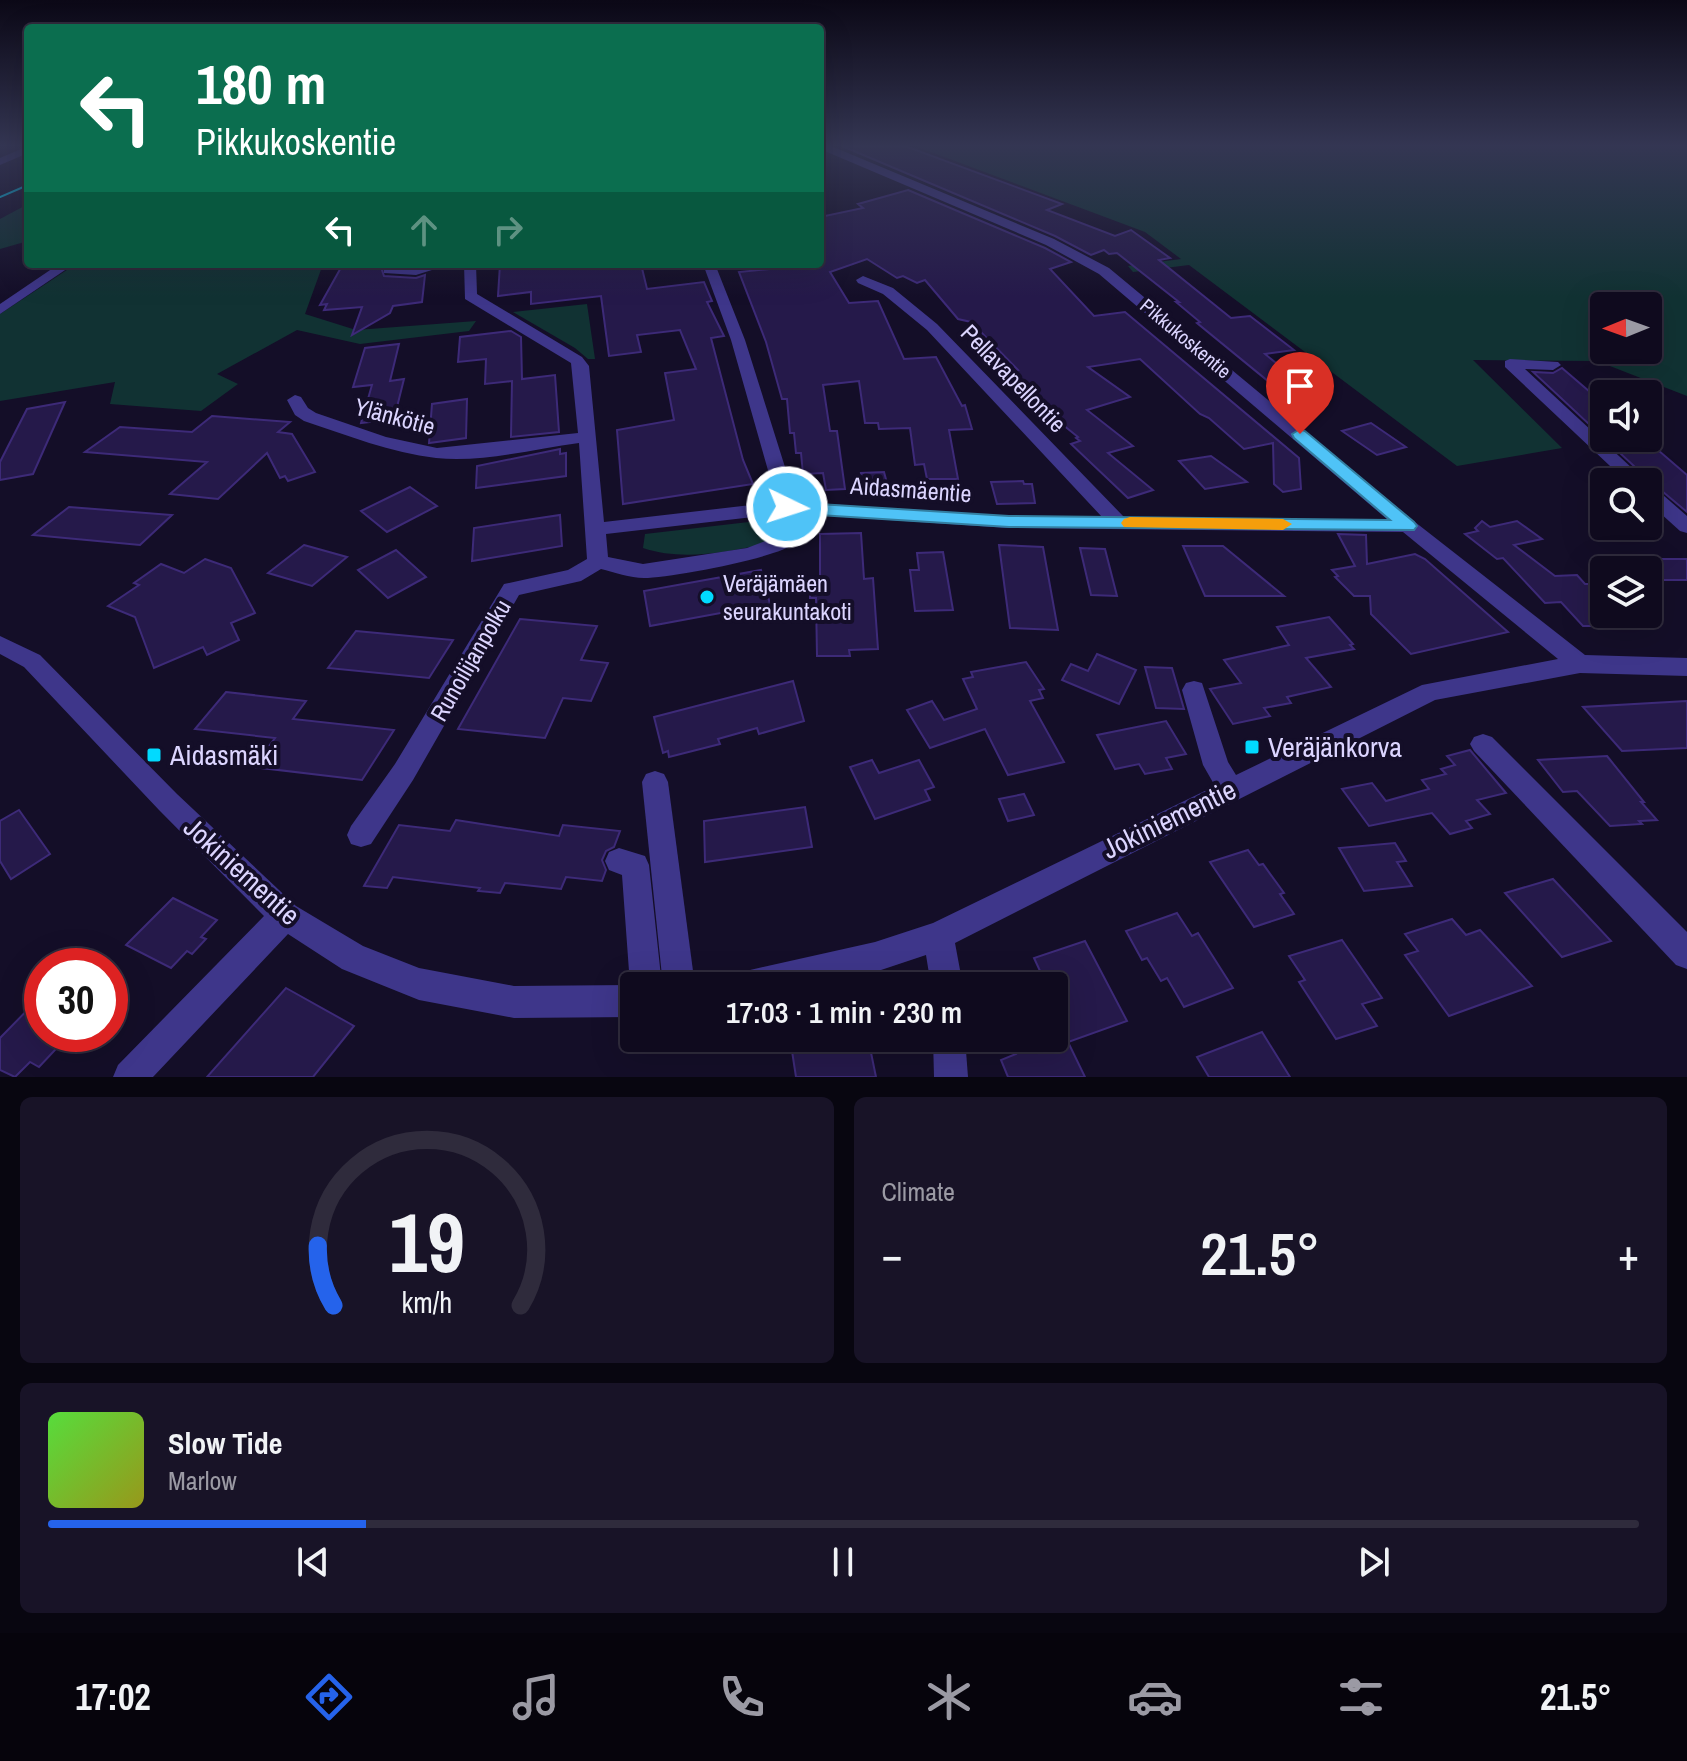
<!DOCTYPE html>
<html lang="en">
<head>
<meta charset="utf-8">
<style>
	body { margin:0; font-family:"Archivo Narrow",sans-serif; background:#181327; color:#f1f3f6; height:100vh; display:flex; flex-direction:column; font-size:30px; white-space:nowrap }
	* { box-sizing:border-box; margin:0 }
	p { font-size:26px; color:#9b9aa4 }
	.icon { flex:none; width:44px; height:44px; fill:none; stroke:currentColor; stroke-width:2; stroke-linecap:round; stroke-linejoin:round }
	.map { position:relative; height:1077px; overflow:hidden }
	.side { display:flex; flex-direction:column; gap:20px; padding:20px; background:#080610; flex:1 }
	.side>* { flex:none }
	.hud { position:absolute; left:24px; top:24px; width:800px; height:244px; border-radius:8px; box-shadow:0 8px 32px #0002,0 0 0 2px #2f2b3c; background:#0b6e4f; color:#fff; overflow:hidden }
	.needle { width:52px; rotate:269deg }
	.controls { position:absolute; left:1590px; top:292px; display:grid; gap:16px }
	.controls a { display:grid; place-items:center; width:72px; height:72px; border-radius:8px; background:#0f0a1e; box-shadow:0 8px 32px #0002,0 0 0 2px #2f2b3c; font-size:40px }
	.speed { position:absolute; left:24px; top:948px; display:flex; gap:16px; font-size:40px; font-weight:700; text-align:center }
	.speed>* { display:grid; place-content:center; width:104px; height:104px; border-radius:50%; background:#0f0a1e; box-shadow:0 8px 32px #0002,0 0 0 2px #2f2b3c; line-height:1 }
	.speed .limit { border:12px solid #d22; background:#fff; color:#111 }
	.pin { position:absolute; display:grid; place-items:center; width:68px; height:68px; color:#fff; margin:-82px -34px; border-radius:50% 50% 50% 0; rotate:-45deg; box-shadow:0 0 8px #0007 }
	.pin .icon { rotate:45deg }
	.me { position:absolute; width:88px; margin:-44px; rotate:94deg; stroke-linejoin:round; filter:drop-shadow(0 0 6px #0008) }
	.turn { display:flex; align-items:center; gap:28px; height:168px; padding:0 40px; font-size:36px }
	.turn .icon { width:104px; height:104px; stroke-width:2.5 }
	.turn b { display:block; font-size:56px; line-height:68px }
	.lanes { display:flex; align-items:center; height:76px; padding:0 40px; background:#0003; justify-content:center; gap:40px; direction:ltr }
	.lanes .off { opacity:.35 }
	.big { font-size:60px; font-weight:600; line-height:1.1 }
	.side .card { flex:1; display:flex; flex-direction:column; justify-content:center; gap:12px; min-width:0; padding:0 28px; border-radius:12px; background:#181327 }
	.side .dial { align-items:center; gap:0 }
	.dial svg { height:208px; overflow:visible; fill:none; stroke:#2f2b3c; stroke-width:7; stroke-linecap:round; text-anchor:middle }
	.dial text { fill:#f1f3f6; stroke:none }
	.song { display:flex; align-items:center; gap:24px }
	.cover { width:96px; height:96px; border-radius:12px; background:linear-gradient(135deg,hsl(110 70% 55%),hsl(60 70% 35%)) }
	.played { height:8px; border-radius:4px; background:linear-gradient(90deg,#2563eb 20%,#2f2b3c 20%) }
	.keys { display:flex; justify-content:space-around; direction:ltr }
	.heat { display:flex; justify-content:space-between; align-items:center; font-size:44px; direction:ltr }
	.side .tiles { flex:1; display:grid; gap:20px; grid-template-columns:1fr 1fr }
	.card:last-child { grid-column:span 2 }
	.trip { position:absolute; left:620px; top:972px; width:448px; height:80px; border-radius:8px; background:#0f0a1e; box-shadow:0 8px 32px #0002,0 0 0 2px #2f2b3c; font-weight:600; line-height:80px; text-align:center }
	.dock { display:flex; height:128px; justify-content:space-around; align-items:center; background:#06040c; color:#9b9aa4 }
	.dock .icon { width:56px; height:56px }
	.dock .current { color:#2563eb }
	.dock b { font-size:36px; color:#f1f3f6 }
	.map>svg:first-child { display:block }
	.green { fill:#113233; fill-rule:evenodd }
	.building { fill:#25194a; stroke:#3d2a78; stroke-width:2 }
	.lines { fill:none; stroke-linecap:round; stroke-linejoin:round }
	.minor { fill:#3e368a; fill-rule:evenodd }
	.tram { stroke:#01daff; stroke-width:2 }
	.route { fill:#4fc3f7; stroke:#337fa1; stroke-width:2 }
	.slow { fill:#f59e0b }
	.poi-dot { fill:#01daff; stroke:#140e28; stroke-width:3 }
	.labels { text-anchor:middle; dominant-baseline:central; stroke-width:8; stroke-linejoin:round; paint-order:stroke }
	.far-street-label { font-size:20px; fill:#dcd5ff; stroke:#140e28 }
	.street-label { font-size:24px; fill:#dcd5ff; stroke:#140e28 }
	.poi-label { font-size:24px; fill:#dcd5ff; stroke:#140e28; text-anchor:start }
	.near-poi-label { font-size:28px; fill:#dcd5ff; stroke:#140e28; text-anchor:start }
	.near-street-label { font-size:28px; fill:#dcd5ff; stroke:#140e28 }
</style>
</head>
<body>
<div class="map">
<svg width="1687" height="1077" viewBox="0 0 1687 1077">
	<rect width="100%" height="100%" fill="#140e28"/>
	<!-- green -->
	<g class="green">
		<path d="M915,146H1687V396L1597,361L1473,360L1562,448L1457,466L1189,265L1133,272L1128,266L1181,259L1145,232ZM1604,306H1648V350H1604Z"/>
		<polygon points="28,204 28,241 0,249 0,219"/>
		<polygon points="76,264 323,264 305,314 356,330 476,321 469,331 360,344 297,330 217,374 238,384 201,411 110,404 115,382 0,401 0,314"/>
		<polygon points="587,304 595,359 588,359 575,348 513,312"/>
		<path d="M776,519L778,535L773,542C731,551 685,562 643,548L645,534Z"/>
	</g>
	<!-- building -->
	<g class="building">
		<polygon points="842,146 905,146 1062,204 1047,210 1115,236 1131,230 1170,258 1159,260 1231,318 1250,316 1294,350 1265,354 1299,382 1274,386 1197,323 1200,322 1176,302 1179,302 1117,253 1109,254 1104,250 1091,255 1055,236"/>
		<polygon points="908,190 1045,248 1071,262 1050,269 1094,316 1125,312 1299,458 1301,489 1283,492 1274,484 1273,443 1244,449 1209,418 1200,414 1140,359 1088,367 1130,397 1087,410 1133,446 1108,453 1153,490 1128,498 1071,444 1080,441 1076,438 1078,437 1000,374 1018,370 971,322 958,319 925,280 917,283 903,276 897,278 867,259 830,272 849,303 878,301 904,359 936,357 962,406 965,405 972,429 949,430 958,479 927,479 924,464 915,465 910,428 879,429 878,423 865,423 859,381 823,385 830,431 837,431 845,489 826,490 823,473 803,474 801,453 796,453 794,433 790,433 787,399 782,399 766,342 739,272 820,264 820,217 863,208 858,204"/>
		<polygon points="343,264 380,264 384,276 416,278 425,275 422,302 393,306 390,313 352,335 362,307 324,310 327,304 320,305"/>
		<polygon points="500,264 641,264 647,289 704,282 712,301 707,302 724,336 711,338 743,460 753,484 623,504 617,430 674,420 665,373 696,369 680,330 637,335 641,352 609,356 601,296 531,304 531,292 498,296"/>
		<polygon points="511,331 521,337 522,379 555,375 559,432 511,437 512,381 485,384 486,359 458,362 460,337"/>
		<polygon points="399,344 390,381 404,379 394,419 361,423 372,385 353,387 365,348"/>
		<polygon points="1562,368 1604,404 1604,438 1644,438 1687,475 1687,512 1650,481 1533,372 1553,373"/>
		<polygon points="467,399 466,438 429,443 432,404"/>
		<polygon points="65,402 33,474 0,480 0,462 27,409"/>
		<polygon points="212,416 290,422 278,432 292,434 315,472 288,481 285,476 280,478 267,453 218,499 170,494 207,462 85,452 120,427 192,432"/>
		<polygon points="1371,423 1406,447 1377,455 1342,431"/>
		<polygon points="560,449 560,454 566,453 566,476 476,488 477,466"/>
		<polygon points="1211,456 1247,482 1205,489 1179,461"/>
		<polygon points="884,472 890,494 866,496 861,473"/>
		<polygon points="1023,481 1024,484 1032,484 1035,503 997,504 991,482"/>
		<polygon points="410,487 437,506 387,532 361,511"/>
		<polygon points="69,507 172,515 140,545 33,535"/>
		<polygon points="560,515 562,546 472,561 474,528"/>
		<polygon points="1482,521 1490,527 1517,521 1542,539 1514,545 1555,576 1577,575 1585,584 1590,584 1604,598 1604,626 1583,626 1561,602 1545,603 1503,558 1497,559 1465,534 1478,531 1475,528"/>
		<polygon points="861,533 864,579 873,578 878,649 849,650 850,656 817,656 816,598 810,598 810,579 820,579 820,534"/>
		<polygon points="1338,534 1366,535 1367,564 1415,554 1425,559 1508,632 1411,654 1371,614 1370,596 1354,596 1335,577 1338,576 1332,570 1355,566"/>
		<polygon points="304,545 347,557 312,586 268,573"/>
		<polygon points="999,545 1043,547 1058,630 1010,628"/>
		<polygon points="1183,546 1223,546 1284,596 1205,596"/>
		<polygon points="1080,548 1105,549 1117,596 1091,595"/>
		<polygon points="396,550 426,577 388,598 358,570"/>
		<polygon points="943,552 953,610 915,611 910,570 919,570 917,553"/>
		<polygon points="205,559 231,568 255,613 231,623 239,640 207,655 203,647 154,668 135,617 108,606 139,585 134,583 161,564 184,573"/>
		<polygon points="1633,559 1687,559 1687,580 1655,580"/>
		<polygon points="761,570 770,604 650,626 644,591"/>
		<polygon points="1329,617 1353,644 1350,645 1354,649 1306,658 1331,687 1287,697 1291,703 1264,708 1270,716 1233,724 1210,689 1241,683 1224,660 1289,645 1277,627"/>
		<polygon points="520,619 597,626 581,660 608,663 591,701 563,698 545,738 458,729"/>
		<polygon points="356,631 453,640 429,678 328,668"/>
		<polygon points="1097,654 1136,670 1119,704 1062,680 1071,664 1088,671"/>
		<polygon points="1026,662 1044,689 1039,690 1043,698 1030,701 1064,762 1008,775 985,729 930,748 907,710 932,701 944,720 977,709 963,679 973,677 971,672"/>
		<polygon points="1145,667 1172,668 1184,709 1156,708"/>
		<polygon points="793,681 804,721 759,734 757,728 718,739 720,744 669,757 668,751 663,753 654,717"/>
		<polygon points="226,692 306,701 293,719 394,730 362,780 253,767 275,738 195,729"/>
		<polygon points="1687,701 1687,748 1622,751 1583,707"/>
		<polygon points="1166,721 1186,754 1166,758 1172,769 1145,774 1139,764 1115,769 1097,735"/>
		<polygon points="1470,750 1506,793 1477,800 1490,814 1466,821 1472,828 1450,834 1432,813 1369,826 1342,789 1372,783 1386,801 1429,789 1422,780 1446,774 1441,769 1455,765 1447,756"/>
		<polygon points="1607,756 1644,802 1641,802 1657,820 1639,821 1642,824 1610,826 1577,791 1563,792 1538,760"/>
		<polygon points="872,760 879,773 919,760 934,787 925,790 930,800 875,819 850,767"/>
		<polygon points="1024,794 1034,815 1008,821 999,799"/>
		<polygon points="805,807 812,847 705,862 704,821"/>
		<polygon points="19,810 50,854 11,879 0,861 0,821"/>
		<polygon points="456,820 559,836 563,825 620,831 614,847 606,851 602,860 606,870 602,881 566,877 561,889 505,883 500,893 478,891 480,888 393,877 387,888 364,886 399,825 450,831"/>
		<polygon points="1395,843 1406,861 1397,862 1412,886 1364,891 1339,848"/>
		<polygon points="1248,850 1259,865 1263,864 1284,893 1280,894 1294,914 1254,927 1210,862"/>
		<polygon points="1553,879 1611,941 1562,957 1505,893"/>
		<polygon points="173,898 217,920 201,937 206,939 192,954 187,951 171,968 126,945"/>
		<polygon points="1177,913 1192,936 1198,933 1233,988 1184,1007 1167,978 1161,981 1147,958 1142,960 1126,931"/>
		<polygon points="1452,919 1466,935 1480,930 1532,986 1449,1016 1405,955 1418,951 1405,934"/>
		<polygon points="1342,940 1382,998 1362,1004 1377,1026 1336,1039 1299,982 1305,980 1289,956"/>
		<polygon points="1085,941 1127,1021 1068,1042 1085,1077 1008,1077 1001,1060 1016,1054 1009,1038 1054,1038 1054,986 1047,986 1034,958"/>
		<polygon points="286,988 354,1026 313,1077 207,1077"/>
		<polygon points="42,995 42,1034 70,1034 39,1067 30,1062 15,1077 0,1070 0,1038"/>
		<polygon points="1262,1032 1290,1077 1209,1077 1197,1057"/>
		<polygon points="790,1038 868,1038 876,1077 796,1077"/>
	</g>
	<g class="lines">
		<!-- minor -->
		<g class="minor">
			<polygon points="28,146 28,153 0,165 0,158"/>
			<path d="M820,146H831L1054,239L1109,268L1415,522L1585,655L1687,658V676L1580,673L1435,700L955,943L963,986H931L926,955L875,972L817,986H734L739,975L750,970L875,942L933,923L1215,786L1203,765L1182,690L1186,683L1194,681L1202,683L1228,762L1236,775L1422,685L1558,659L1403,532L1009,528L799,514L795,543C778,558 670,578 644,578C630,578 614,572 601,569L581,581L519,595L413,780L371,844L361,847L351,844L347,835L351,826L395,764L504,584L568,570L587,559L579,443C534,449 482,463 436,458C391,453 347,435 304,421L295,415L287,400L295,395L301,397L308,408L316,413L386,437L437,448L578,433L571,363L465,299L464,264H476L477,294L582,357L589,366L604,522L777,502L731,340L703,264H715L745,340L796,502L1009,516L1102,517L927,330L883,294L858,283L856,280L863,276L893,288L937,324L1124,517L1388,520L1099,274L1046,245L820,149ZM780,514L778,536L747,548L643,564L608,557L606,534Z"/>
			<polygon points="59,264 74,264 0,314 0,304"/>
			<polygon points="383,264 416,267 451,264 416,275 384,273"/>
			<polygon points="1510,359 1558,362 1561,365 1553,370 1525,369 1647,482 1627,482 1505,367 1505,361"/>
			<polygon points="1648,486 1655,488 1687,516 1687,533 1680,531 1648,502"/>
			<polygon points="0,636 40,655 177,794 296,906 363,946 419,968 514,986 630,985 622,875 609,870 605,861 609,852 619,848 645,856 649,865 662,986 634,986 634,1017 514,1018 419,1000 342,969 288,934 153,1077 113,1077 118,1065 264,916 159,810 24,667 0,654"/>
			<polygon points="1483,734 1492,737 1687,932 1687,969 1676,965 1474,751 1470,744 1474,737"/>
			<polygon points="655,771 664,774 668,782 695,986 663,986 642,782 646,774"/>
			<polygon points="933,1038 965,1038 968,1077 934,1077"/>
		</g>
		<!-- tram -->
		<polyline class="tram" points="0,197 28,185"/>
	</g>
	<!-- sky -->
	<linearGradient id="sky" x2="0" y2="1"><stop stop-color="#0b0816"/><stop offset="0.49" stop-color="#343653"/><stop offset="1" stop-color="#343653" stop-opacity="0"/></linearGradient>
	<rect width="1687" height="297" fill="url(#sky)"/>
	<!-- route -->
	<polygon class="route" points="1300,429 1305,431 1414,522 1417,526 1414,530 1009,527 787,513 779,507 787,502 1009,516 1390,520 1294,438 1292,434"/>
	<!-- slow -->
	<polygon class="slow" points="1130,517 1283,519 1292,524 1283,530 1124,527 1121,523 1124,519"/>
	<!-- markers -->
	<g class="poi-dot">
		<circle cx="707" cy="597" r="8"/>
		<rect x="1244" y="739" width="16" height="16" rx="4"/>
		<rect x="146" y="747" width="16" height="16" rx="4"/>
	</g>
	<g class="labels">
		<!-- far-street labels -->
		<g class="far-street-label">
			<text transform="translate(1186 338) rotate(40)">Pikkukoskentie</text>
		</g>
		<!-- street labels -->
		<g class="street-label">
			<text transform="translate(1014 378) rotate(46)">Pellavapellontie</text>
			<text transform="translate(395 416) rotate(15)">Ylänkötie</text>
			<text transform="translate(911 489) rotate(4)">Aidasmäentie</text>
			<text transform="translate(470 660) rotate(-60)">Runoilijanpolku</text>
		</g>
		<!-- poi labels -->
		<g class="poi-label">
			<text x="723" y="583">Veräjämäen<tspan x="723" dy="28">seurakuntakoti</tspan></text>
		</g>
		<!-- near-poi labels -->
		<g class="near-poi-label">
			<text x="1268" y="747">Veräjänkorva</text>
			<text x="170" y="755">Aidasmäki</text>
		</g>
		<!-- near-street labels -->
		<g class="near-street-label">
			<text transform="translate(1169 819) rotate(-26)">Jokiniementie</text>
			<text transform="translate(242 871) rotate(42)">Jokiniementie</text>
		</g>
	</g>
</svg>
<div class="controls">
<a><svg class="needle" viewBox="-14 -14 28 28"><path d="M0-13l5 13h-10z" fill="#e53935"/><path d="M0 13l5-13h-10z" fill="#9b9aa4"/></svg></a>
<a><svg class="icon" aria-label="sound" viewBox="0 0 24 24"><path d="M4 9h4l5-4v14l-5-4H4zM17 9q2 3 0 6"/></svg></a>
<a><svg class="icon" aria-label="search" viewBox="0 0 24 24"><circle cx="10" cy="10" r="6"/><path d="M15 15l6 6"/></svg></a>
<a><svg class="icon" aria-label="layers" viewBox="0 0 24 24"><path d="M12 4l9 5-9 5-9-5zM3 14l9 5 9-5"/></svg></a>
</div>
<div class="speed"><div class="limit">30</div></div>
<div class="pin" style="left:1300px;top:434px;background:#d93025"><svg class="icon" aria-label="arrive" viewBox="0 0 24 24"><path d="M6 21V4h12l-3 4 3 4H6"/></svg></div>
<svg class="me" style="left:787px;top:507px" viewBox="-20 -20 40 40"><circle r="17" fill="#4fc3f7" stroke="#fff" stroke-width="3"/><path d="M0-11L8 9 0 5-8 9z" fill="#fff"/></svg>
<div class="trip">17:03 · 1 min · 230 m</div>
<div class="hud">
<div class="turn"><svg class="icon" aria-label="left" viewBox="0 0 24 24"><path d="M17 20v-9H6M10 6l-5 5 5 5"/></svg><div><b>180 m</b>Pikkukoskentie</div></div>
<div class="lanes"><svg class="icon" aria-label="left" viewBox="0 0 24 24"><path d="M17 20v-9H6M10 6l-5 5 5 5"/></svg><svg class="icon off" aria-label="ahead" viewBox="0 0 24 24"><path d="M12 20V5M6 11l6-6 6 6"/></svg><svg class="icon off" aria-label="right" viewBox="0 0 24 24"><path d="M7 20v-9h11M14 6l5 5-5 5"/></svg></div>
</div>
</div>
<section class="side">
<div class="tiles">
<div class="card dial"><svg viewBox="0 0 100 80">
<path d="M14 69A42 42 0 1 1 86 69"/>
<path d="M14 69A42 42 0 0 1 8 46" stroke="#2563eb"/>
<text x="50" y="56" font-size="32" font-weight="700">19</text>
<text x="50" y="72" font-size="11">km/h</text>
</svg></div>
<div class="card"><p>Climate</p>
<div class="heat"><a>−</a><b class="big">21.5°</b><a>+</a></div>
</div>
<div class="card">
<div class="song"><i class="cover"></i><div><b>Slow Tide</b><p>Marlow</p></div></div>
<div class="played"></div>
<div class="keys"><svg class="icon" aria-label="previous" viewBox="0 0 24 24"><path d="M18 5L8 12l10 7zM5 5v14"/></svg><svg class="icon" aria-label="pause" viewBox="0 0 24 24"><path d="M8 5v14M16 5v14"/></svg><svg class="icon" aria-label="next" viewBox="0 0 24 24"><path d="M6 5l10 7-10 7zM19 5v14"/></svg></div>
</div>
</div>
</section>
<nav class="dock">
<b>17:02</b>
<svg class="icon current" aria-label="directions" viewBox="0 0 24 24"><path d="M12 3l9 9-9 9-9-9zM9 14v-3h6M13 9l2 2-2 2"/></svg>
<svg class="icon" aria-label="music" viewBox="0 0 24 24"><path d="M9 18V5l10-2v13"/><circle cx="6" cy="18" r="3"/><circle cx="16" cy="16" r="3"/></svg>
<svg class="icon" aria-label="phone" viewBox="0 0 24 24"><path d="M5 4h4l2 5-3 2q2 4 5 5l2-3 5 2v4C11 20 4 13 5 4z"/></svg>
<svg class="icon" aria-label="climate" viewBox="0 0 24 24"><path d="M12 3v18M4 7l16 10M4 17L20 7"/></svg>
<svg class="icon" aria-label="car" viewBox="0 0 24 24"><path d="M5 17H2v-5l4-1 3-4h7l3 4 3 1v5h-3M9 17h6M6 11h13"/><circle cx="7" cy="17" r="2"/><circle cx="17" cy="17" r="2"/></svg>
<svg class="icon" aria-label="filters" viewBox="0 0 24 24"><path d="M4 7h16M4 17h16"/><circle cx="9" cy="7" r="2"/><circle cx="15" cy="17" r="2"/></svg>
<b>21.5°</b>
</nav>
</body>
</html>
